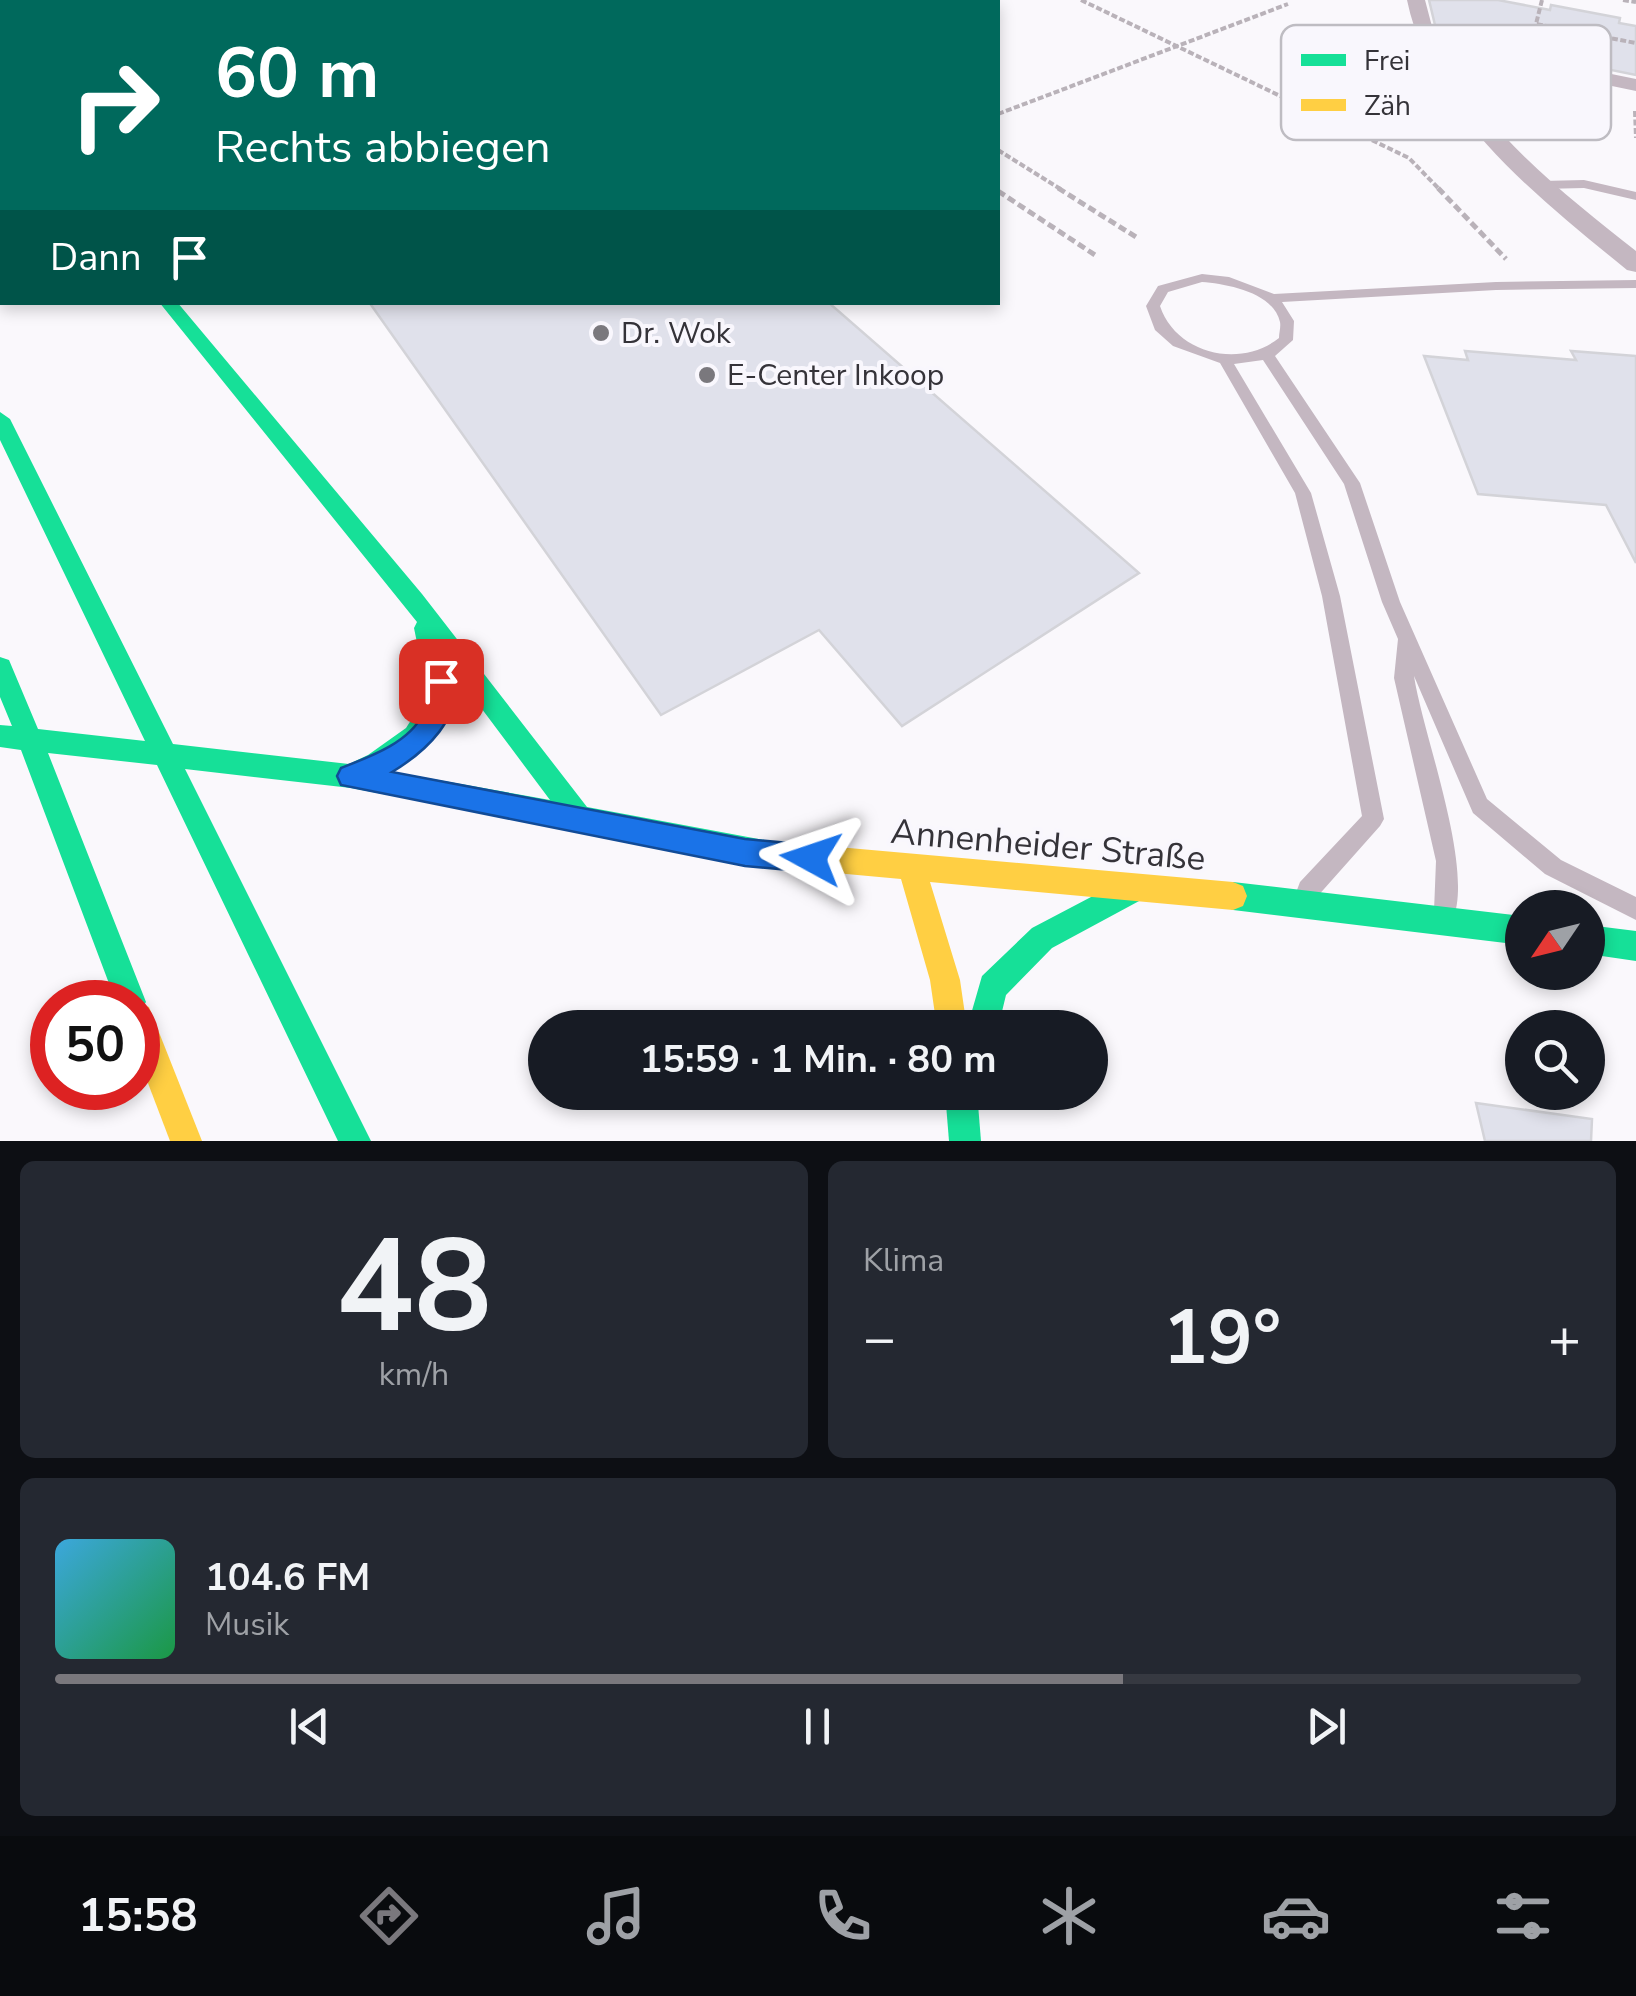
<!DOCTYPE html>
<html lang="de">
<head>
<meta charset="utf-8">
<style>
	body { margin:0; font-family:"Nunito Sans",sans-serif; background:#242831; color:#f1f3f6; height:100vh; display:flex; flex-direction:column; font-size:38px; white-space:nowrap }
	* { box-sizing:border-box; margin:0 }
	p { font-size:32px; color:#9ea1a6 }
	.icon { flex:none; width:55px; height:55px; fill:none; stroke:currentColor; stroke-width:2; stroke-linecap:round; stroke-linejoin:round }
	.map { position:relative; height:1141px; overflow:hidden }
	.details { display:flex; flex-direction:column; gap:20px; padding:20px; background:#0d0f14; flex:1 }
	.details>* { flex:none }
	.hud { position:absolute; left:0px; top:0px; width:1000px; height:305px; box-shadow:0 5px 15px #0003; background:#00695c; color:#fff; overflow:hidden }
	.needle { width:65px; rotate:235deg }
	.buttons { position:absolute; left:1505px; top:890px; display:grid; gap:20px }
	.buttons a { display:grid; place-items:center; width:100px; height:100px; border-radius:50%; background:#171b24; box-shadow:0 5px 15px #0003; font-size:50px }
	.speed { position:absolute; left:30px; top:980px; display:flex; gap:20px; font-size:50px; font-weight:700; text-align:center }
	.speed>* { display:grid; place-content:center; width:130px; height:130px; border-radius:50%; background:#171b24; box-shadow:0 5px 15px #0003; line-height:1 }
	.speed .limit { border:15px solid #d22; background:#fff; color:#111 }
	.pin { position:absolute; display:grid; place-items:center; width:85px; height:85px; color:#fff; margin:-42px; border-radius:20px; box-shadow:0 5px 15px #0006 }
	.me { position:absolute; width:110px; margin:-55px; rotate:275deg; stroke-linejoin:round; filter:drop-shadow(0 0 8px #0008) }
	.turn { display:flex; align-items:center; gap:35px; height:210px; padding:0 50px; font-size:45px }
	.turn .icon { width:130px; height:130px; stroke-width:2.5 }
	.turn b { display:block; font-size:70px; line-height:85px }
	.then { display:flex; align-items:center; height:95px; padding:0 50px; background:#0003; gap:20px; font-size:38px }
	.big { font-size:75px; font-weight:700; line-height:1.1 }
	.details .tile { flex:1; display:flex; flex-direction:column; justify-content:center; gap:15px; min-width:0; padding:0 35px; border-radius:15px; background:#242831 }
	.details .dial { align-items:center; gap:0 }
	.dial b { font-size:130px; line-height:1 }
	.song { display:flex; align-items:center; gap:30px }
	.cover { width:120px; height:120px; border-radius:15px; background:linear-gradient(135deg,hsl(200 70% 55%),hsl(140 70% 35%)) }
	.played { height:10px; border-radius:5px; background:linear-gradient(90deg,#7a787d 70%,#363941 70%) }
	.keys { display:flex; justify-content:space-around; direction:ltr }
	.heat { display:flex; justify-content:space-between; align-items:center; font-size:55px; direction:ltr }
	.details .tiles { flex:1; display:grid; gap:20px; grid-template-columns:1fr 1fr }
	.tile:last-child { grid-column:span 2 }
	.trip { position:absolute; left:528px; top:1010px; width:580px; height:100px; border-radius:50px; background:#171b24; box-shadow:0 5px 15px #0003; font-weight:700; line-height:100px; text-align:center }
	.tab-bar { display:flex; height:160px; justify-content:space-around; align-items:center; background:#090b0e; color:#9ea1a6 }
	.tab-bar .icon { width:70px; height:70px }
	.tab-bar .current { color:#7a787d }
	.tab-bar b { font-size:45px; color:#f1f3f6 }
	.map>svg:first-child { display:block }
	.building { fill:#e0e1eb; stroke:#d3d3d8; stroke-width:2.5 }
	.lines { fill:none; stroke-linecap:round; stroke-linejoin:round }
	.path-far1 { stroke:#b9b2b9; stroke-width:4; stroke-dasharray:6 2.5; stroke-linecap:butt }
	.path { stroke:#b9b2b9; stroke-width:5; stroke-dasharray:8 4; stroke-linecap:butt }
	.lane { fill:#c4b7c1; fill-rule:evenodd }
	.street { fill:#c4b7c1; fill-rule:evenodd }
	.fast { fill:#16e098; fill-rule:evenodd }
	.slow { fill:#ffcf43; fill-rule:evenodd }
	.route { fill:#1a73e8; stroke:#114b97; stroke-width:2.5 }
	.poi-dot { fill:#7a787d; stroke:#f9f7fd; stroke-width:4 }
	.labels { text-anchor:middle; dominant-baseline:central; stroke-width:8; stroke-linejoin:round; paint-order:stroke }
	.poi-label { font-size:30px; fill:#353339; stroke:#f9f7fd; text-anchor:start }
	.near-street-label { font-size:35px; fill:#353339; stroke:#f9f7fd }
	.key { fill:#f9f7fd; stroke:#bebcc2; stroke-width:2.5 }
	.key-label { font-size:28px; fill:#353339 }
</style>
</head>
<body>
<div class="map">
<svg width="1636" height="1141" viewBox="0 0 1636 1141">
	<rect width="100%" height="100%" fill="#faf8fc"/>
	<!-- building -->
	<g class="building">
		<polygon points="1429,0 1498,0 1550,10 1551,5 1620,18 1619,23 1636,26 1636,75 1459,39 1462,30 1435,25"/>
		<polygon points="369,302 828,302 1139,573 902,726 819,630 661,715"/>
		<polygon points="1465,351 1576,360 1571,351 1636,356 1636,563 1606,505 1478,494 1424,356 1468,360"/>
		<polygon points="1476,1103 1592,1119 1591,1141 1485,1141"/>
	</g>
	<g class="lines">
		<!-- path-far1 -->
		<g class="path-far1">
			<polyline points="1081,0 1409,158 1440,190"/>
			<polyline points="1542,0 1536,24 1636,43"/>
			<polyline points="1623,0 1636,2"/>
			<polyline points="1635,111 1636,138"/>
			<polyline points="998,114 1288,4"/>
			<polyline points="998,150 1062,190"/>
		</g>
		<!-- path -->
		<g class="path">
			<polyline points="1058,188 1136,237"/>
			<polyline points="1438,188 1506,259"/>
			<polyline points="998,191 1095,255"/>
		</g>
		<!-- lane -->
		<g class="lane">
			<polygon points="1584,180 1636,192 1636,200 1584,188 1542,189 1536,185 1542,181"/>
			<path d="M1202,274L1229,277L1274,294L1496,282L1636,280V288L1496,290L1282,302L1294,321L1293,340L1275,356L1360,483L1400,602L1487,799L1561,860L1636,897V920L1545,874L1473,813L1414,676C1423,735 1474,867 1453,919L1445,922L1437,919L1434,911L1436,861L1394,678L1398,639L1382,602L1344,484L1263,360L1234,364L1311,493L1340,596L1384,819L1380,826L1316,898L1308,901L1300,898L1297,890L1300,882L1362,816L1322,596L1295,493L1220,363L1173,346L1155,330L1146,306L1158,286ZM1202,282C1227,284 1273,292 1280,322C1281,327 1279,333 1279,338C1240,369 1176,354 1160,306L1168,292Z"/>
		</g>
		<!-- street -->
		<path class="street" d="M1407,0H1425L1435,38L1636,79V91L1443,51C1485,133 1565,195 1636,251V272L1627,270C1539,198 1431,115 1407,0Z"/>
		<!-- fast -->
		<g class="fast">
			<polygon points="0,59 2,60 2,71 0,71"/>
			<path d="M159,302H177L422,594L587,807L770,841L780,845L784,854L780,863L770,867L351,788L185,769L371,1141H338L157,765L48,753L146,1002L138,1014V1002H116L21,750L0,747V725L12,726L0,697V657L9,660L38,729L145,741L0,440V412L10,419L173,744L349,764L368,755L406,728L422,703L425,682L414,628L417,622ZM446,661L550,800L388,771C431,744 453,713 446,661Z"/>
			<polygon points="1131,876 1141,880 1145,890 1141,900 1052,948 1006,995 998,1028 967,1028 982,976 1032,928"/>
			<polygon points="1233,882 1522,916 1522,945 1233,910 1223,906 1219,896 1223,886"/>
			<polygon points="1588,925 1636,931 1636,961 1588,954"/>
			<polygon points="945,1092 977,1092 981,1141 949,1141"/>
		</g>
		<!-- slow -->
		<g class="slow">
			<polygon points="770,841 1233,882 1243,886 1247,896 1243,906 1233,910 930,882 960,980 967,1028 937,1028 930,980 901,879 770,867 760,863 756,854 760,845"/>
			<polygon points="138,1003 149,1007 202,1141 170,1141 138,1057"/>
		</g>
	</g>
	<!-- route -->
	<path class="route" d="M441,671L450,674C469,715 422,754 392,772L745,839L811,845L821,849L825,858L821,868L811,872L745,866L341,785L337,776L341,768C369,757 409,743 423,714C429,702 426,686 432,674Z"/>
	<!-- markers -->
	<g class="poi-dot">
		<circle cx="601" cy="333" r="10"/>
		<circle cx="707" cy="375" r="10"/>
	</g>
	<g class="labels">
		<!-- poi labels -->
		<g class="poi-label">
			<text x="621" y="333">Dr. Wok</text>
			<text x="727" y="375">E-Center Inkoop</text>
		</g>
		<!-- near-street labels -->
		<g class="near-street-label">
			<text transform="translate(1048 845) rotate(5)">Annenheider Straße</text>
		</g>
	</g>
	<!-- legend -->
	<rect x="1281" y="25" width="330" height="115" rx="15" class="key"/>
	<rect x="1301" y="54" width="45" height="12" fill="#16e098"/>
	<rect x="1301" y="99" width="45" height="12" fill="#ffcf43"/>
	<g class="key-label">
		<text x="1364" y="70">Frei</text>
		<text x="1364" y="115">Zäh</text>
	</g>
</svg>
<div class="buttons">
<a><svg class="needle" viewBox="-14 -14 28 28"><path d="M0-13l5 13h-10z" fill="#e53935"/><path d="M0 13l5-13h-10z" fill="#9ea1a6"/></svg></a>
<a><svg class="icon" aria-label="search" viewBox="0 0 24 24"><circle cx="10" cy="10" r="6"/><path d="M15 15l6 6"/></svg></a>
</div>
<div class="speed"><div class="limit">50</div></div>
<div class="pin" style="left:441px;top:681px;background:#d93025"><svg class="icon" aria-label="arrive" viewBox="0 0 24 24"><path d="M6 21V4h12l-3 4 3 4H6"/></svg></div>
<svg class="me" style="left:811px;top:858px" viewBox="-20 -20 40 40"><path d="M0-17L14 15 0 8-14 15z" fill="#1a73e8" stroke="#fff" stroke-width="4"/></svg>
<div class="trip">15:59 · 1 Min. · 80 m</div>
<div class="hud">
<div class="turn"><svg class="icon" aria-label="right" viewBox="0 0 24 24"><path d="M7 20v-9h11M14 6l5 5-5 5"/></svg><div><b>60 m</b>Rechts abbiegen</div></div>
<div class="then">Dann<svg class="icon" aria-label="arrive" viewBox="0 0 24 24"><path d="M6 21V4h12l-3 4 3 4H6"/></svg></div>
</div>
</div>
<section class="details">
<div class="tiles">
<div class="tile dial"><b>48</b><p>km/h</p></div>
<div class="tile"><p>Klima</p>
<div class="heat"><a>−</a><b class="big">19°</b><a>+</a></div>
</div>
<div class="tile">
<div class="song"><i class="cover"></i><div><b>104.6 FM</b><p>Musik</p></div></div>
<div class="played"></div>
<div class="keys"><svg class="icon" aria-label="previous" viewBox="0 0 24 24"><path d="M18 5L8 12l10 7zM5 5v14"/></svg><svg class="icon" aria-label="pause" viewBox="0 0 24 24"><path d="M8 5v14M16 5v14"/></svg><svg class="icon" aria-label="next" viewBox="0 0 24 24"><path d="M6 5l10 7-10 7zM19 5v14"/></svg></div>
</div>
</div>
</section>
<nav class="tab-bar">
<b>15:58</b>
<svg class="icon current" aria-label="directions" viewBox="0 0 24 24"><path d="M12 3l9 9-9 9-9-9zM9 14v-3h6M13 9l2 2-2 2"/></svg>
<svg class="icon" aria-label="music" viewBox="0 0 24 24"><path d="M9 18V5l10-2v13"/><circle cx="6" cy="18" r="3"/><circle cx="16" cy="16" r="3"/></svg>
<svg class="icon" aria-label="phone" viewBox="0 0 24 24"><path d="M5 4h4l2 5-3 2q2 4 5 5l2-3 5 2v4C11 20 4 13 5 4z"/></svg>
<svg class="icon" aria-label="climate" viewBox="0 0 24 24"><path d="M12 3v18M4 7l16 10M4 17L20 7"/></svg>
<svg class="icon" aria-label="car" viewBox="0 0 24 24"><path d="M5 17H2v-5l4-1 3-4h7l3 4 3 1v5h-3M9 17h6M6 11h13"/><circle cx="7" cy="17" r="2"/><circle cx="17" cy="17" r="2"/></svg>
<svg class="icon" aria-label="filters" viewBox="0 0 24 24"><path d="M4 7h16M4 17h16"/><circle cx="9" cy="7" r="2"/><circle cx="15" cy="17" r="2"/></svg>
</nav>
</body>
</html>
